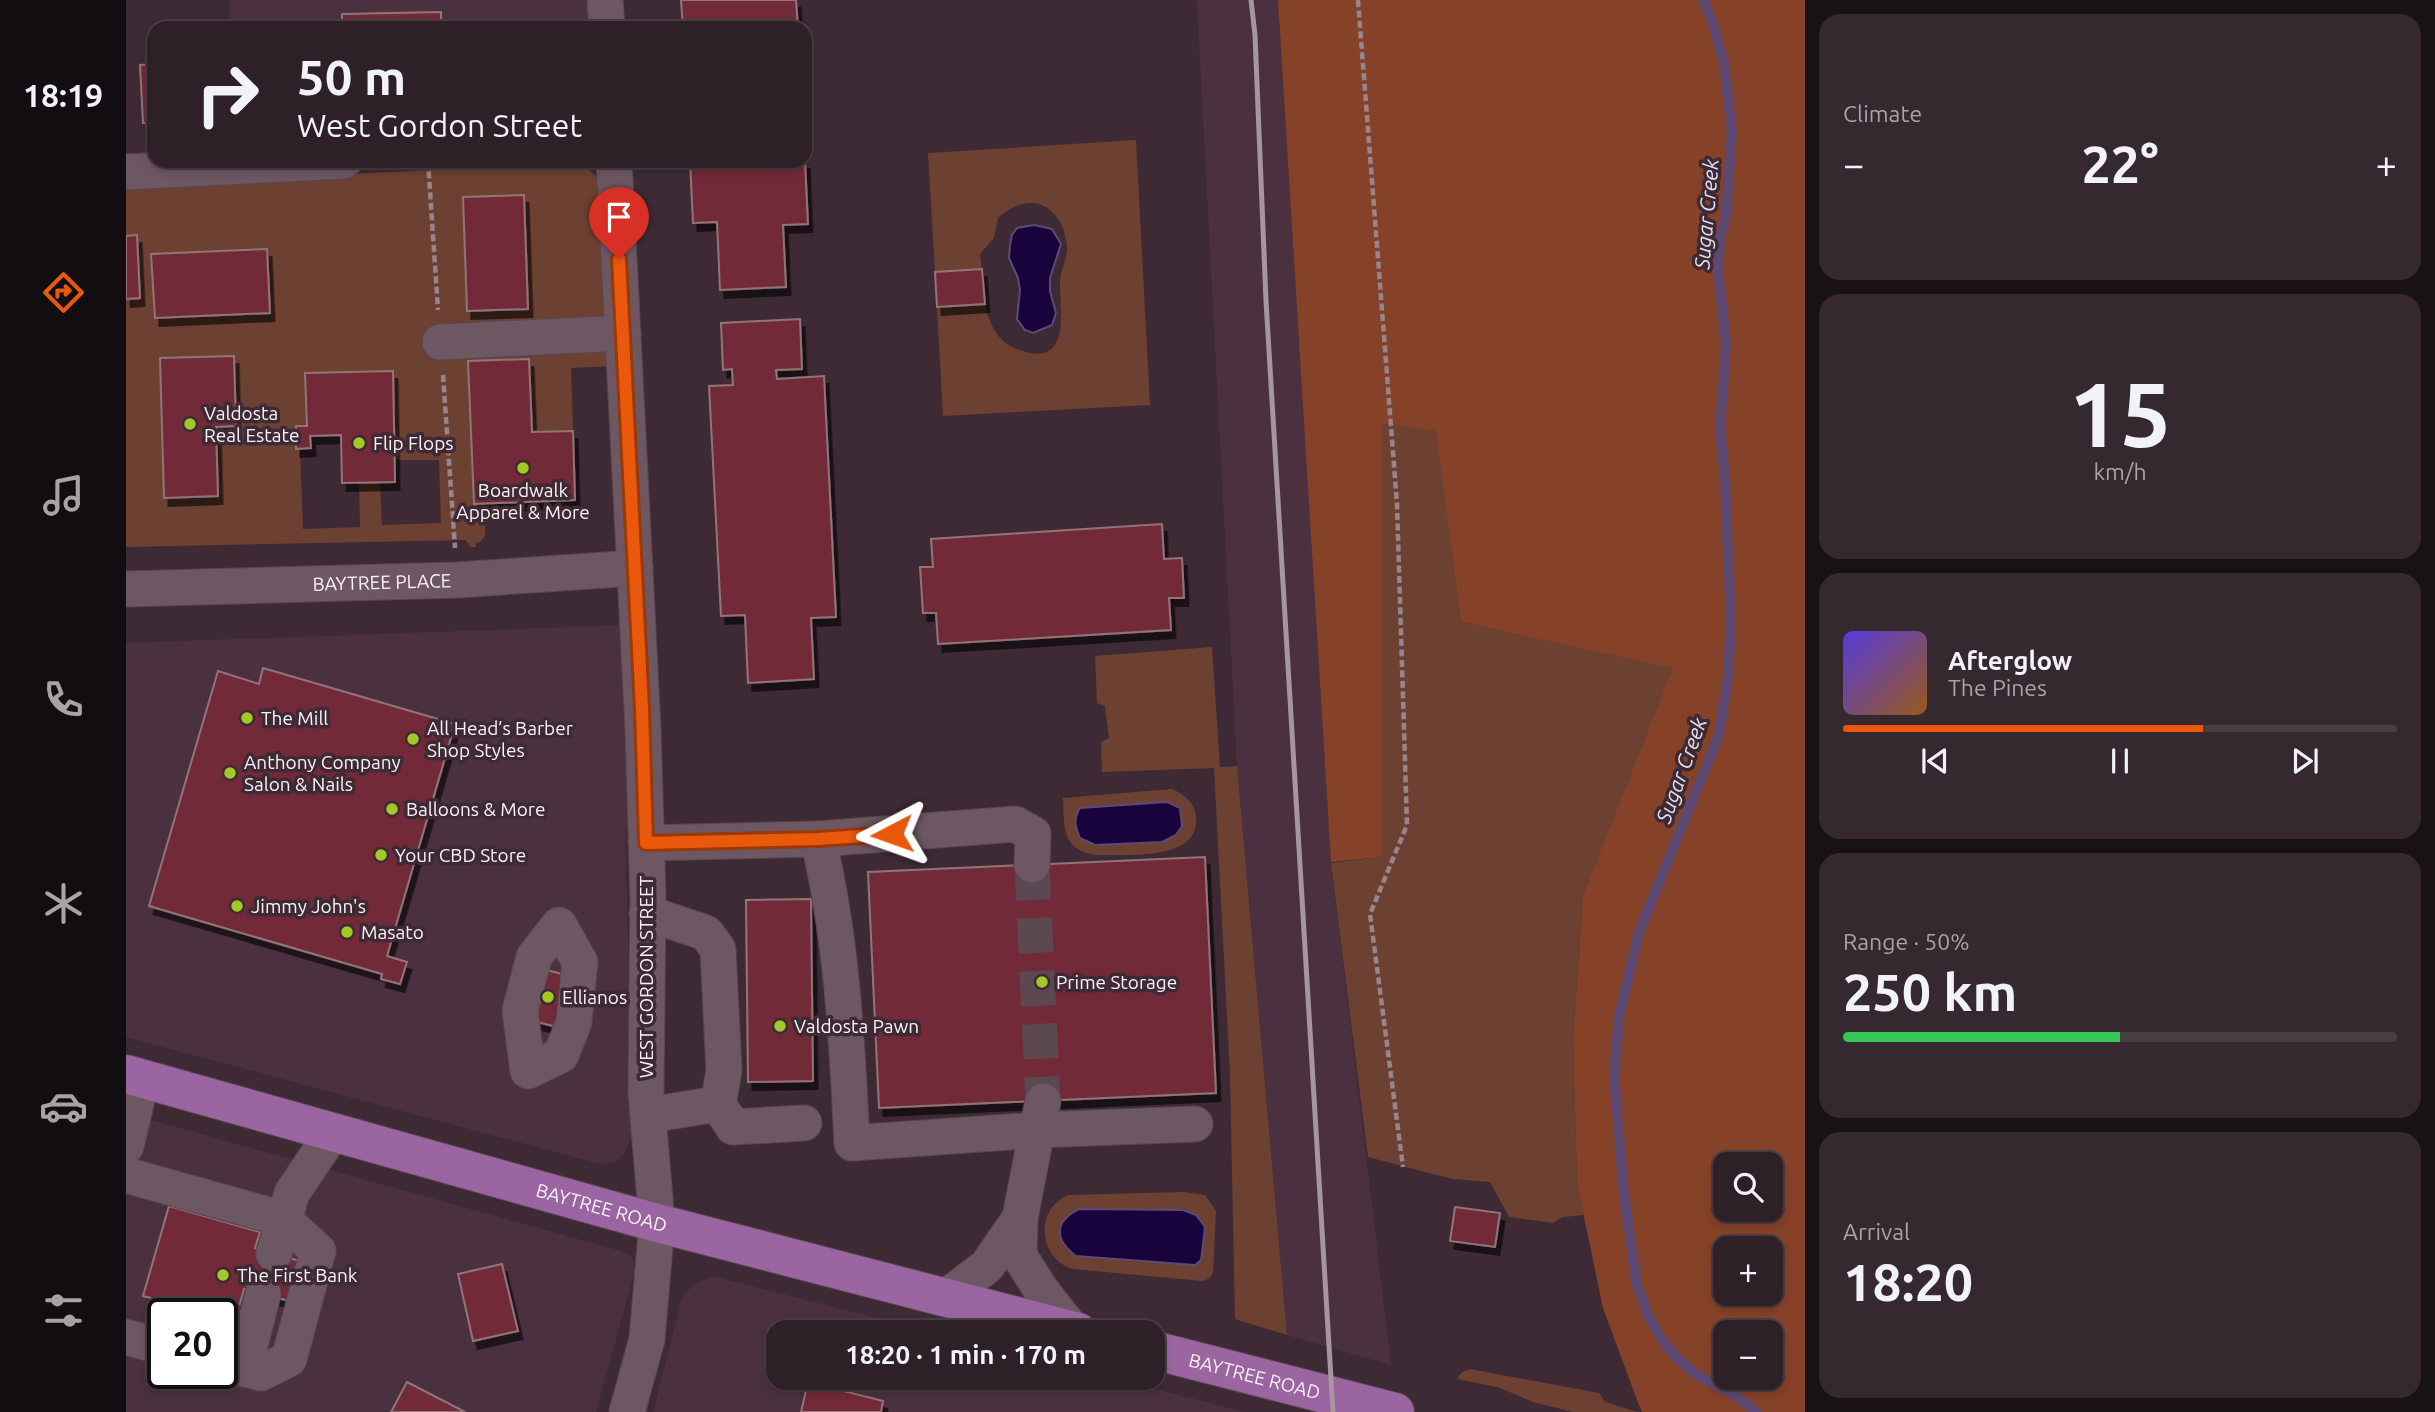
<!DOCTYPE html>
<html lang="en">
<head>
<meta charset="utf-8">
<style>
	body { margin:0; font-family:Ubuntu,sans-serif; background:#36282f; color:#f1f3f6; height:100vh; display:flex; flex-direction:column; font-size:26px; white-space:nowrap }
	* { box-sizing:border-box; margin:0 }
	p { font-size:23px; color:#a7a3a7 }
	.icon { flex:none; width:38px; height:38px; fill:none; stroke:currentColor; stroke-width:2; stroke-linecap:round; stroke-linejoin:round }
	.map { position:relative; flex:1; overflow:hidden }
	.side { display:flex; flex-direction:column; gap:14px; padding:14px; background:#191215; width:630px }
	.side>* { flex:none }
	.guide { position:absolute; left:21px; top:21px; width:665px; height:147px; border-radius:21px; box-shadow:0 4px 10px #0003,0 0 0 2px #493e44; background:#2e2027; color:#f1f3f6; overflow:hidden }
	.tools { position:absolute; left:1587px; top:1152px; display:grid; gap:14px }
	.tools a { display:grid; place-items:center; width:70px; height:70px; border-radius:14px; background:#2e2027; box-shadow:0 4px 10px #0003,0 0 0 2px #493e44; font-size:35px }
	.speed { position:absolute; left:21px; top:1298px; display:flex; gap:14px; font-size:35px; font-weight:700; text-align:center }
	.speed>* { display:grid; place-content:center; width:91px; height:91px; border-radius:50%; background:#2e2027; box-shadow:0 4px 10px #0003,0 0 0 2px #493e44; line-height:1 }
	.speed .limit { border:4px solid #111; border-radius:10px; background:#fff; color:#111 }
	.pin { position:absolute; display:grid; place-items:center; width:60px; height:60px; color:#fff; margin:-72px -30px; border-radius:50% 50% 50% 0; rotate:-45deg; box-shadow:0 0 7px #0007 }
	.pin .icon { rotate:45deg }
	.me { position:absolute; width:77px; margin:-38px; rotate:266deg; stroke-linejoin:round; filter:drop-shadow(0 0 5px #0008) }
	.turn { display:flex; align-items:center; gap:24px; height:147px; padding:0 35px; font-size:32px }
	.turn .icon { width:91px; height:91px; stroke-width:2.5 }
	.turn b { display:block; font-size:49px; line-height:60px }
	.big { font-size:52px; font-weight:700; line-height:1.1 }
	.side .tile { flex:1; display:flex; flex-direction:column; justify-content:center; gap:10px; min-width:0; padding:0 24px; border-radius:21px; background:#36282f }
	.side .dial { align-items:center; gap:0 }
	.dial b { font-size:91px; line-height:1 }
	.song { display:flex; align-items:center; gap:21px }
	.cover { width:84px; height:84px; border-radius:10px; background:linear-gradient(135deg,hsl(250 70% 55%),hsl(30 70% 35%)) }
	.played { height:7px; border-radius:4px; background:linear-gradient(90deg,#ea580c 65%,#493e44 65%) }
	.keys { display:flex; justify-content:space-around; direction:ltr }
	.heat { display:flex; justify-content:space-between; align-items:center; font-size:38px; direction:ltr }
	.charge { height:10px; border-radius:5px; background:linear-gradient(90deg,#34c759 50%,#493e44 0) }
	.trip { position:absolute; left:640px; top:1320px; width:399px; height:70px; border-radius:21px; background:#2e2027; box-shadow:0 4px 10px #0003,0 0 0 2px #493e44; font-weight:700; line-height:70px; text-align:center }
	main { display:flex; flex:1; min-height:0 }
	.tab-bar { display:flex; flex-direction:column; width:126px; justify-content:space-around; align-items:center; background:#120d10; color:#a7a3a7 }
	.tab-bar .icon { width:49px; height:49px }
	.tab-bar .on { color:#ea580c }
	.tab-bar b { font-size:32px; color:#f1f3f6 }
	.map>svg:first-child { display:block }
	.built { fill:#4b313f; fill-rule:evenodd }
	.green { fill:#6d4131; fill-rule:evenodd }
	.forest { fill:#864229; fill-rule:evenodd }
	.water { fill:#18033c; stroke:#5d4a74; stroke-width:2 }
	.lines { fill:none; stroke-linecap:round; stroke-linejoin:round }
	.stream { stroke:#5d4a74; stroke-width:10 }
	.building { fill:#732c37; stroke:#907577; stroke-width:2; filter:url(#shadow) }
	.minor-tunnel { stroke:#5b4851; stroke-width:35; stroke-dasharray:35 18; stroke-linecap:butt }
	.minor-casing { stroke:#584751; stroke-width:37 }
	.major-casing { stroke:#584751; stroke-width:40 }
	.path { stroke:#96858e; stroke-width:4.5; stroke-dasharray:7 3.5; stroke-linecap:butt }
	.minor { stroke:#6d5763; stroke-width:35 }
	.major { stroke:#9a65a1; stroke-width:38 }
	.rail { stroke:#a6969e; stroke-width:5 }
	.route-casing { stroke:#983908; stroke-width:18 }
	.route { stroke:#ea580c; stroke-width:12 }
	.poi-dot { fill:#a2c927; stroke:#3e2a34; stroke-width:2.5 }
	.labels { text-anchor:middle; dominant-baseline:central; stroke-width:7; stroke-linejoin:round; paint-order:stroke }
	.poi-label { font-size:19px; fill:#fdf0f7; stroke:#3e2a34; text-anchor:start }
	.street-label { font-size:19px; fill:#fdf0f7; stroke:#3e2a34 }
	.water-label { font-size:21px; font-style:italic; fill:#e2e0f3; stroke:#3e2a34 }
</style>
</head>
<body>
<main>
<nav class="tab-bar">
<b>18:19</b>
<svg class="icon on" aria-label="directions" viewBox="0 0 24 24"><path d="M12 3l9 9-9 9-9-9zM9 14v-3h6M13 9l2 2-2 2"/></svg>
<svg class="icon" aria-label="music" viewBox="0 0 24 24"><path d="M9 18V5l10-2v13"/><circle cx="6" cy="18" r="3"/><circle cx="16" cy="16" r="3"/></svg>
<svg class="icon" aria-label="phone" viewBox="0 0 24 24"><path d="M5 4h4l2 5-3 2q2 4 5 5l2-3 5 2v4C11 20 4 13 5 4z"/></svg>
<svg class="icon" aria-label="climate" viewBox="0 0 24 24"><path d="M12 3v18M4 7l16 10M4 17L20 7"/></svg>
<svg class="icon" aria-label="car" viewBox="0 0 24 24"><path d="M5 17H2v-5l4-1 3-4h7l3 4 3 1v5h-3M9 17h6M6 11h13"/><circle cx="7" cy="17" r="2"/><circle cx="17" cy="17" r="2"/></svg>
<svg class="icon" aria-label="filters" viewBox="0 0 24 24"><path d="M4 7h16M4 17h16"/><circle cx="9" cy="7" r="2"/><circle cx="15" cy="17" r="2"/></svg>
</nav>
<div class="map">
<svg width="1679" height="1412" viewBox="0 0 1679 1412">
	<defs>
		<filter id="shadow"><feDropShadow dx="4.5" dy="8" stdDeviation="0" flood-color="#0009"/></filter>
	</defs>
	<rect width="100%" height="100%" fill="#3e2a34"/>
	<!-- built -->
	<g class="built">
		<polygon points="103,0 470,0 471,28 105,28"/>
		<polygon points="1071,0 1152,0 1205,862 1265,1365 1161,1335 1111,766"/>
		<polygon points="499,625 505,793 499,839 508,1120 506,1138 497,1155 488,1162 474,1164 0,1037 0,643"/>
		<path d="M0,1113L495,1251L506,1257L509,1270L470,1412H0ZM37,1314H96V1374H37Z"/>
		<polygon points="586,1276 806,1332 653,1332 653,1377 983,1377 1119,1412 527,1412 556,1298 567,1285"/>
	</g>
	<!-- green -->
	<g class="green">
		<path d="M1010,140L1024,405L817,416L811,307L859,304C863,323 871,342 891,349C945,370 934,315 934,285C933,272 941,261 941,248C938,206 905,188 872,218L868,238L854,254L856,269L809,272L802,153Z"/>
		<path d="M447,163C464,167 469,173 476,188L488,366L445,368L447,431L406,432L403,359L343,361L348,504H359V536L354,542L349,543L350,547H344L340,540L0,547V185ZM398,195L401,309L341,311L337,197ZM266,371L269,460H313L315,523L256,525L254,482L233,483L234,527L177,529L174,449L170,448V426H181L180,373Z"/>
		<polygon points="1256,422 1311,431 1335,622 1548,667 1457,897 1447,1038 1451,1183 1458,1215 1437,1217 1427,1223 1383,1217 1364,1182 1326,1179 1242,1157 1205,863 1256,857"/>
		<polygon points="1086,647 1094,767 1111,766 1161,1335 1109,1319 1104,1074 1088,768 976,772 975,742 983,738 979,706 971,703 969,656"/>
		<path d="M1046,789C1058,794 1068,802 1070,816C1075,862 1001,854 971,855C936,851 938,827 937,798Z"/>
		<path d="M1058,1192L1079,1195L1090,1211L1087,1272L1084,1278L1077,1281L947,1269C912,1259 908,1208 943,1195Z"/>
		<polygon points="1344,1369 1473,1393 1479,1402 1512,1412 1447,1412 1407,1402 1371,1387 1331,1379 1335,1373"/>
	</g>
	<!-- forest -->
	<path class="forest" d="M1152,0H1679V1412H1516L1511,1400L1477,1308L1451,1183L1447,1038L1457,896L1547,668L1335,622L1310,431L1256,423V857L1205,862ZM1600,1164H1645V1209H1600ZM1600,1248H1645V1293H1600ZM1600,1332H1645V1377H1600Z"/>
	<!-- water -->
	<g class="water">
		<polygon points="908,225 926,229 935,244 924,278 924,291 930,313 926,325 907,333 899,330 891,319 894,290 892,278 883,258 884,245 886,235 891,228"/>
		<path d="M1041,802L1054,808L1056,826L1050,835L1036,842L969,845L954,838C949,826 947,819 954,808Z"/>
		<path d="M953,1209L1057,1210L1070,1215L1079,1227L1075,1260L1069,1265L950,1256C929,1240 927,1222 953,1209Z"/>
	</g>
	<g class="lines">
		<!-- stream -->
		<polyline class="stream" points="1577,0 1586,20 1598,64 1606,131 1600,215 1594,240 1592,268 1600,346 1594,429 1599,479 1605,620 1602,677 1593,735 1513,932 1493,1017 1488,1075 1498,1194 1511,1285 1522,1315 1535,1338 1549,1356 1568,1373 1610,1396 1630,1412"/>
	</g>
	<!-- building -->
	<g class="building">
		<polygon points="555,0 670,0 672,28 557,28"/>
		<polygon points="315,12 315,28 216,28 216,14"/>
		<polygon points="28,64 28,123 17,123 14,65"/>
		<polygon points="564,161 679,161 682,224 657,225 660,287 594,290 591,222 567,223"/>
		<polygon points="398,195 402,309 341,311 337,197"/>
		<polygon points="11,235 14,298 0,299 0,236"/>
		<polygon points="141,249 144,313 29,318 25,254"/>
		<polygon points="856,269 859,304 811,307 809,272"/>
		<polygon points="674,319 676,369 650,370 651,379 698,376 710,617 685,618 688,679 622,683 619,615 595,616 583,386 607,385 606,369 597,370 595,323"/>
		<polygon points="108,356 110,426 90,427 92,496 38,498 34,358"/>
		<polygon points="403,359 406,432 447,431 449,500 348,504 342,361"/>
		<polygon points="267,371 269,482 216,483 215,435 184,436 185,448 170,449 170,426 181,426 179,373"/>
		<polygon points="1036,524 1038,559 1056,558 1058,598 1043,598 1045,630 812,644 810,613 797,613 794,567 807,567 805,539"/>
		<polygon points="137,668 329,724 261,956 281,962 274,984 255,979 256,974 23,906 92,671 133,684"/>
		<polygon points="1079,857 1090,1093 753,1108 742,872"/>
		<polygon points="685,899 687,1081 622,1082 620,900"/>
		<polygon points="412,968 445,976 431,1027 399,1019"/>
		<polygon points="43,1206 134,1232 129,1248 174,1261 163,1301 118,1289 109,1321 96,1317 96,1314 85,1314 17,1296"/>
		<polygon points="1329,1207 1374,1213 1369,1247 1324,1241"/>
		<polygon points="376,1264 392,1331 347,1341 332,1274"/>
		<polygon points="281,1382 339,1412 265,1412"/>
		<polygon points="682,1382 757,1401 755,1412 675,1412"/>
	</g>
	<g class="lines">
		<!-- minor-tunnel -->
		<polyline class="minor-tunnel" points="906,865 917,1101"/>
		<!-- minor casing -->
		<g class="minor-casing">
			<g id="minor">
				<polyline points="479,0 481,28"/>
				<polyline points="488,161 517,729 522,896 520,1093 531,1223 521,1339 501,1412"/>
				<polyline points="0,172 218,161"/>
				<polyline points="314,342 497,333"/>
				<path id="s1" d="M0,589L331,580L509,568"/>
				<polyline points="520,843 692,839"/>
				<path d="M906,865L907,834L889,824L692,839C716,939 721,1041 726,1143L911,1130L917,1101"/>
				<polyline points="521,913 580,933 592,949 598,1071 592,1104"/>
				<polygon points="433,925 454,962 448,1022 435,1055 402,1071 394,1011 408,957"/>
				<polyline points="522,1115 592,1104 607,1127 678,1123"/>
				<polyline points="0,1146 16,1078"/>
				<polyline points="0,1175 157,1219 192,1251 163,1359 135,1373 96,1363"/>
				<polyline points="148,1254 166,1193 207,1132"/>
				<polyline points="819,1298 861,1266 894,1218"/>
				<polyline points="947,1331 915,1290 893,1255 894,1218 911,1130 1069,1124"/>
				<polyline points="0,1337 37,1347"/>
				<polyline points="118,1369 137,1294"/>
			</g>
		</g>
		<!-- major casing -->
		<g class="major-casing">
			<g id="major">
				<path id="s2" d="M0,1074L531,1223L952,1332"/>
				<path id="s3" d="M1027,1350L1269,1412"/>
			</g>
		</g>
		<!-- path -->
		<g class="path">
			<polyline points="1232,0 1271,504 1281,825 1244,914 1277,1167"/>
			<polyline points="302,161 312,310"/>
			<polyline points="317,375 329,548"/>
		</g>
		<!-- minor -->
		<use href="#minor" class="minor"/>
		<!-- major -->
		<use href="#major" class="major"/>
		<!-- rail -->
		<polyline class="rail" points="1125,0 1129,35 1140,301 1207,1412"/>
	</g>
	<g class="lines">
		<!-- route casing -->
		<g class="route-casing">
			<polyline id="route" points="493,259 516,709 520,843 692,839 766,834"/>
		</g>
		<!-- route -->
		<use href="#route" class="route"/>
	</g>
	<!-- markers -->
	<g class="poi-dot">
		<circle cx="64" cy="424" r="7"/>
		<circle cx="233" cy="443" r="7"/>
		<circle cx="397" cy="468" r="7"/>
		<circle cx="121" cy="718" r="7"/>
		<circle cx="287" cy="739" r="7"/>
		<circle cx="104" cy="773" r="7"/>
		<circle cx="266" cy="809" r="7"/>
		<circle cx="255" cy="855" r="7"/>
		<circle cx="111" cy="906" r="7"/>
		<circle cx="221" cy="932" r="7"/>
		<circle cx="916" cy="982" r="7"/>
		<circle cx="422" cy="997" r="7"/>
		<circle cx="654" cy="1026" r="7"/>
		<circle cx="97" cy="1275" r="7"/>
	</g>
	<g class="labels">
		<!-- poi labels -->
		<g class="poi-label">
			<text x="78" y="413">Valdosta<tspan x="78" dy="22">Real Estate</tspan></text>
			<text x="247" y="443">Flip Flops</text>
			<text x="397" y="490" text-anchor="middle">Boardwalk<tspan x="397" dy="22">Apparel &amp; More</tspan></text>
			<text x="135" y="718">The Mill</text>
			<text x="301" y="728">All Head’s Barber<tspan x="301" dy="22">Shop Styles</tspan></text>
			<text x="118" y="762">Anthony Company<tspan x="118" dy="22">Salon &amp; Nails</tspan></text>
			<text x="280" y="809">Balloons &amp; More</text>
			<text x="269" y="855">Your CBD Store</text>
			<text x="125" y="906">Jimmy John's</text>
			<text x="235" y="932">Masato</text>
			<text x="930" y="982">Prime Storage</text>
			<text x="436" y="997">Ellianos</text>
			<text x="668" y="1026">Valdosta Pawn</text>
			<text x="111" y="1275">The First Bank</text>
		</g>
		<!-- street labels -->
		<g class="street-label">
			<text stroke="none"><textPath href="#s1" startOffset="256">BAYTREE PLACE</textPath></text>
			<text transform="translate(520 977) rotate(-90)">WEST GORDON STREET</text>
			<text stroke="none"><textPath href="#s2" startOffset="494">BAYTREE ROAD</textPath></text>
			<text stroke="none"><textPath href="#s3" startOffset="105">BAYTREE ROAD</textPath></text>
		</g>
		<!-- water labels -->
		<g class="water-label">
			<text transform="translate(1580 214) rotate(-85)">Sugar Creek</text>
			<text transform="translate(1555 770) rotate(-70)">Sugar Creek</text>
		</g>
	</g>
</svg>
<div class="tools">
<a><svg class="icon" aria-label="search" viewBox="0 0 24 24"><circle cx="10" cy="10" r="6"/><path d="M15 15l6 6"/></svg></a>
<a>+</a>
<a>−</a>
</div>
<div class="speed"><div class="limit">20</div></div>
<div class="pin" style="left:493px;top:259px;background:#d93025"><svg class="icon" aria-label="arrive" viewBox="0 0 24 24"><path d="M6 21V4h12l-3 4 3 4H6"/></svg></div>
<svg class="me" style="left:766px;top:834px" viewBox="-20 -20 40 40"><path d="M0-17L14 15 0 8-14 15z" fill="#ea580c" stroke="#fff" stroke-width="4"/></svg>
<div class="trip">18:20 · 1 min · 170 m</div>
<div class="guide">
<div class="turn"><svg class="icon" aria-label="right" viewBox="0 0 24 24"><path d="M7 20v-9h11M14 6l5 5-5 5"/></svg><div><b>50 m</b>West Gordon Street</div></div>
</div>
</div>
<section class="side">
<div class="tile"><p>Climate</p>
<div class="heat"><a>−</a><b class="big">22°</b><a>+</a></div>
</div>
<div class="tile dial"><b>15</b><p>km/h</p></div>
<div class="tile">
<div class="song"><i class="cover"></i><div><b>Afterglow</b><p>The Pines</p></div></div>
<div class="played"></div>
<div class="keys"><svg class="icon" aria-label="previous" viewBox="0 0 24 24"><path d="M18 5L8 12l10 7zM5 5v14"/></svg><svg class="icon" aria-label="pause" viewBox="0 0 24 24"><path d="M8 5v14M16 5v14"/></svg><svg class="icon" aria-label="next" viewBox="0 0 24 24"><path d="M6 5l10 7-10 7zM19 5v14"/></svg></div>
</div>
<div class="tile"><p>Range · 50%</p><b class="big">250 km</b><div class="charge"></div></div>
<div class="tile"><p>Arrival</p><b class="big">18:20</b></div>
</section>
</main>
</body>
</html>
